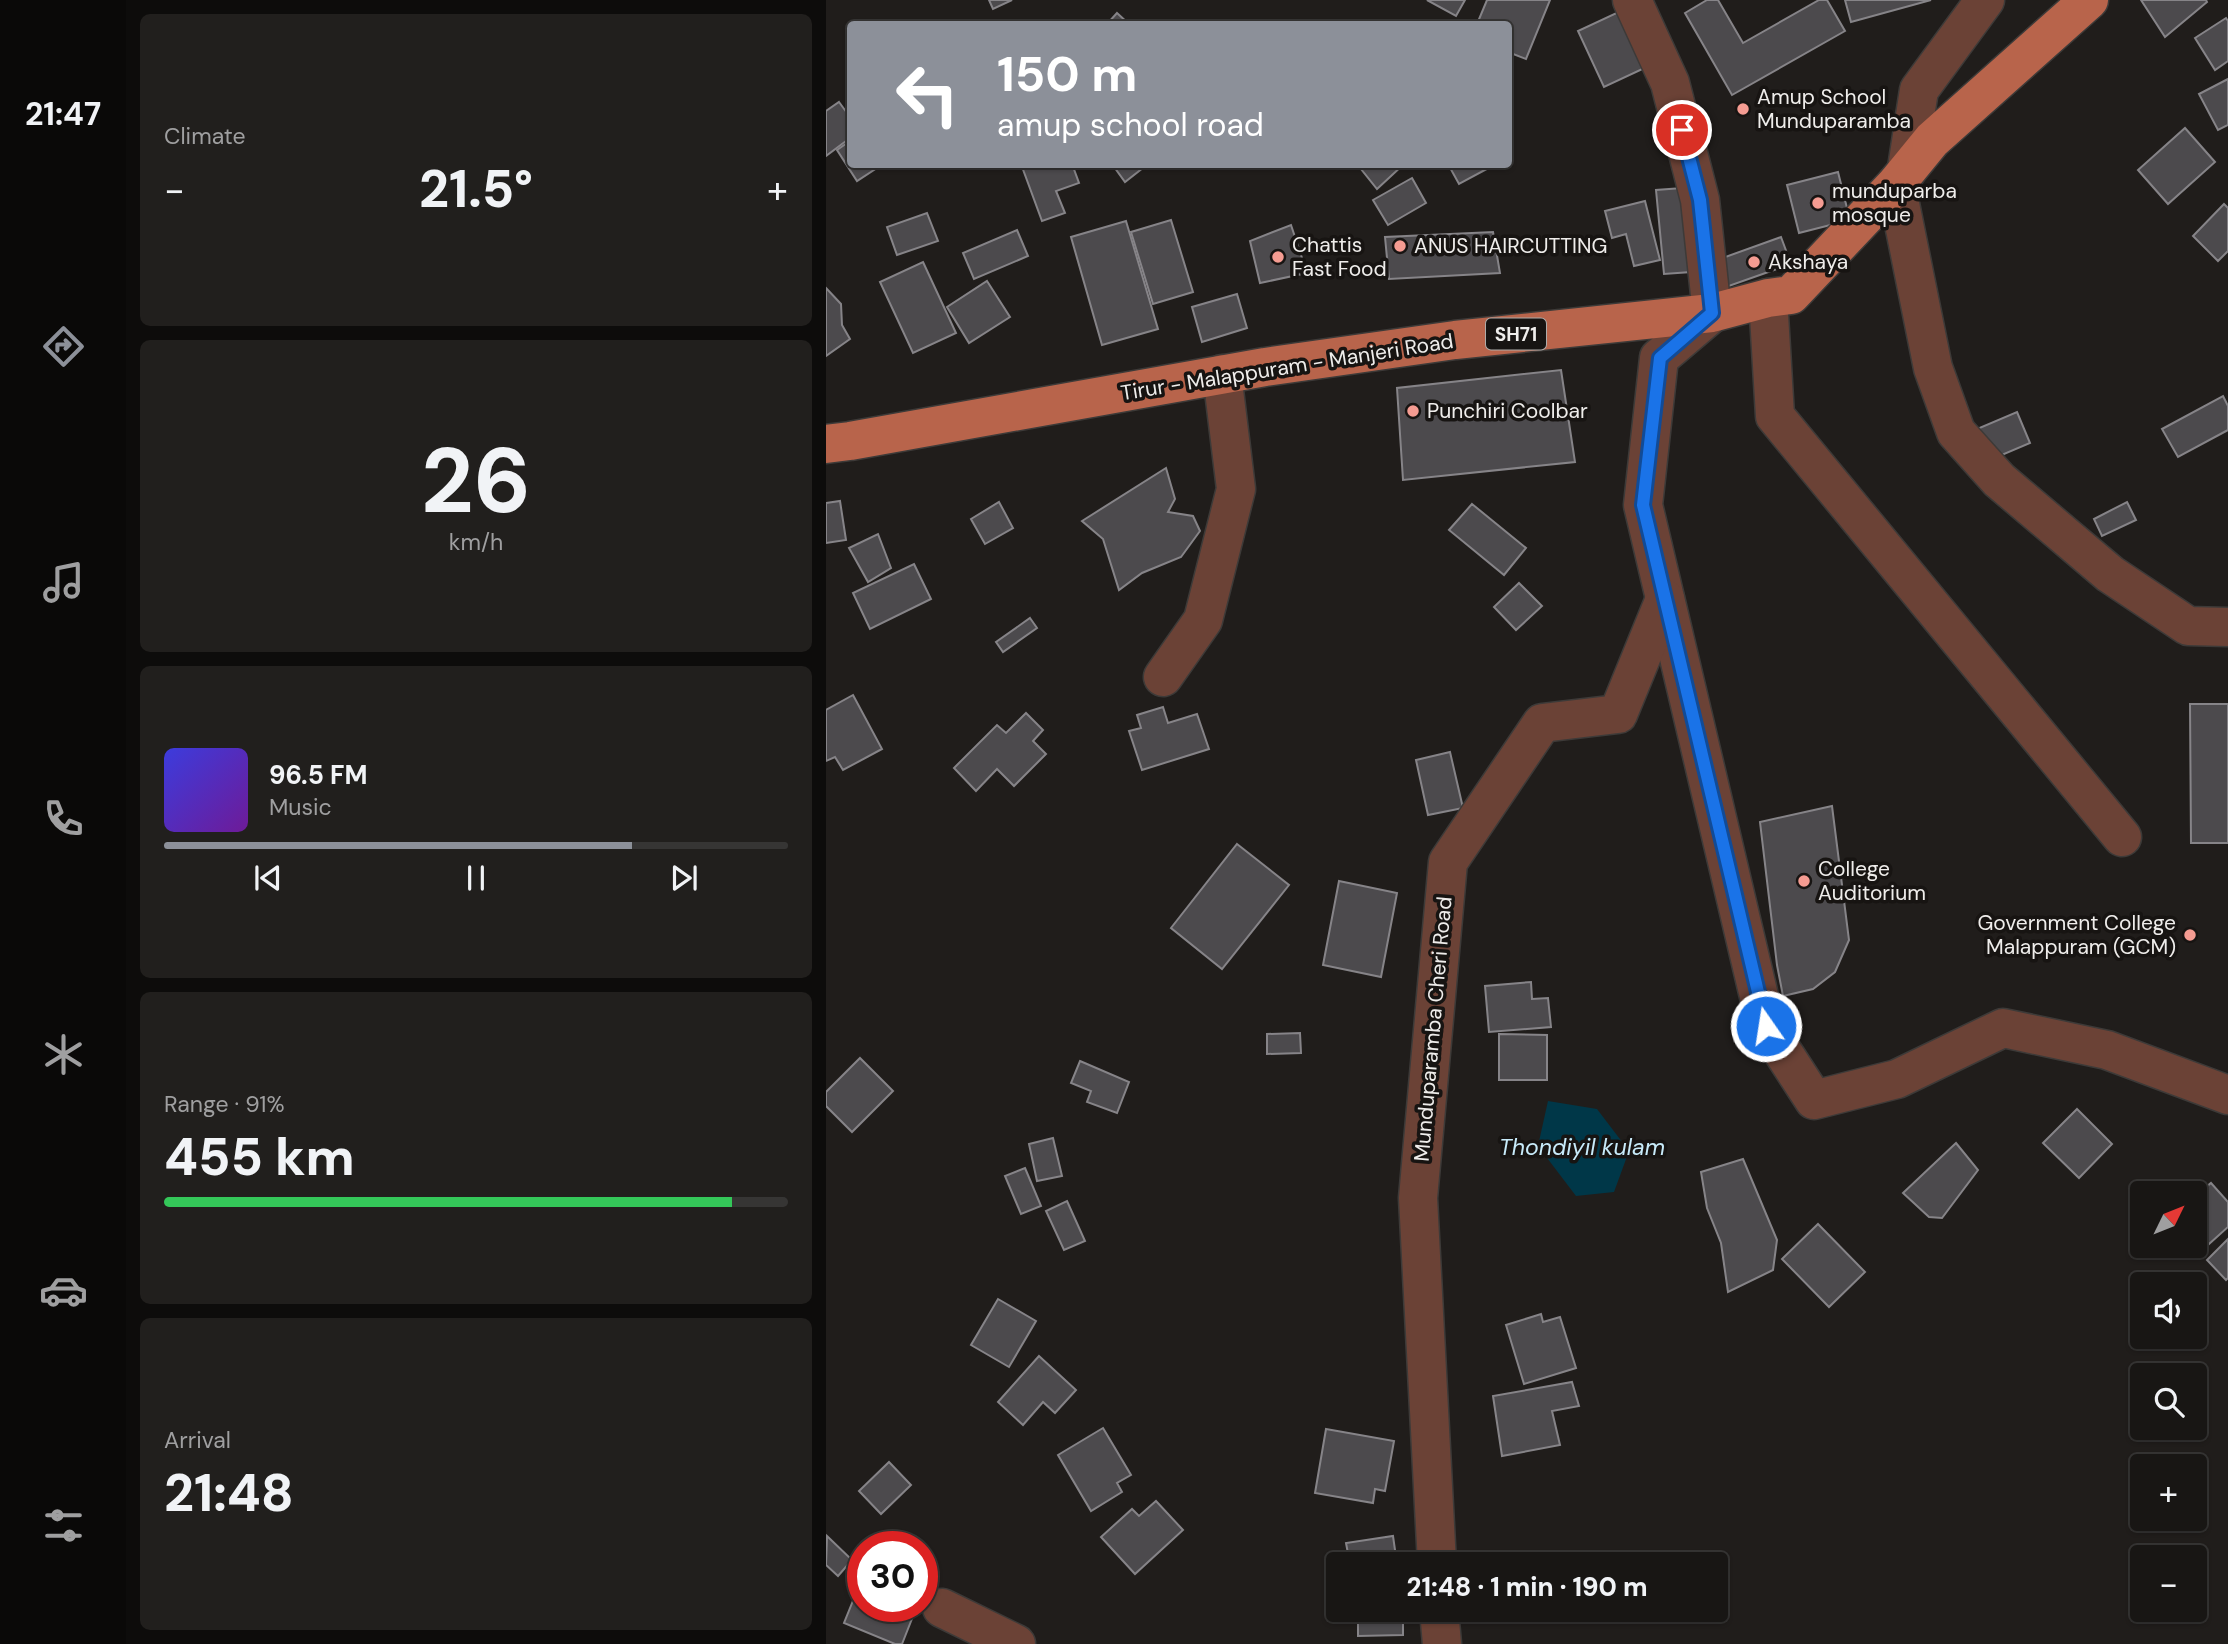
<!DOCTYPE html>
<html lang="en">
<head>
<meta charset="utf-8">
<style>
	body { margin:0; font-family:"DM Sans",sans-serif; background:#211f1d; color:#f1f3f6; height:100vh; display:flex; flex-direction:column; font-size:26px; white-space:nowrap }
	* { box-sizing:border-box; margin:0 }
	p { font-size:23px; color:#9f9fa0 }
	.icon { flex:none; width:38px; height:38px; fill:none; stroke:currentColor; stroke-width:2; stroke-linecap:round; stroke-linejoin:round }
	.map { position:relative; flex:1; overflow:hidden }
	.sheet { display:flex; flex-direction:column; gap:14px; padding:14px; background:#0d0c0b; width:700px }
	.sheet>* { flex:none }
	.banner { position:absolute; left:21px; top:21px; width:665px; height:147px; border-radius:7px; box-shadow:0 2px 5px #0004,0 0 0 2px #363534; background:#8c9099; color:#fff; overflow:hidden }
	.needle { width:46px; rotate:47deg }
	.controls { position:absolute; left:1304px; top:1181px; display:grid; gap:14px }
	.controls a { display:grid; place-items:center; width:77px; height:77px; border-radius:7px; background:#181614; box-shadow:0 2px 5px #0004,0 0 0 2px #363534; font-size:35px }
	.speed { position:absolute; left:21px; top:1531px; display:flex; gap:14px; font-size:35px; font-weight:700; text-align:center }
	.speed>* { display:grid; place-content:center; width:91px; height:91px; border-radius:50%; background:#181614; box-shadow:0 2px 5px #0004,0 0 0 2px #363534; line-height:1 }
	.speed .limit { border:10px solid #d22; background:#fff; color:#111 }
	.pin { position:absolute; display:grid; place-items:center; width:60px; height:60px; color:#fff; margin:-30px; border:4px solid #fff; border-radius:50%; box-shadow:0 2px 7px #0007 }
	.me { position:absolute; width:77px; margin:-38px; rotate:347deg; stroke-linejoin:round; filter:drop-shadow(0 0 5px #0008) }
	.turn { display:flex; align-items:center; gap:24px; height:147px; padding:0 35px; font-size:32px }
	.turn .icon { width:91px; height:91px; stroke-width:2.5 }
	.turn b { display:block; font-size:49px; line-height:60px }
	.big { font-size:52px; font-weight:800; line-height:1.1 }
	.sheet .tile { flex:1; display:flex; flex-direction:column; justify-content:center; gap:10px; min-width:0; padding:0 24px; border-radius:10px; background:#211f1d }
	.sheet .dial { align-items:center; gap:0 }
	.dial b { font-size:91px; line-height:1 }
	.song { display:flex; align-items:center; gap:21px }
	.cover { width:84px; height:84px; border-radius:10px; background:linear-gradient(135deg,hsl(240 70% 55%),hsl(280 70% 35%)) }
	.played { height:7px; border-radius:4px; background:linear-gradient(90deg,#8c9099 75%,#363534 75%) }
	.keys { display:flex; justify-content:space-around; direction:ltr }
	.heat { display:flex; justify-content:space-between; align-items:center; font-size:38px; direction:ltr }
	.charge { height:10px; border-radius:5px; background:linear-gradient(90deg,#34c759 91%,#363534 0) }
	.trip { position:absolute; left:500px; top:1552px; width:402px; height:70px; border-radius:7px; background:#181614; box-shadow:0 2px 5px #0004,0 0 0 2px #363534; font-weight:800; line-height:70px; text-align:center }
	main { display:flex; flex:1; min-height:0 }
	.tabs { display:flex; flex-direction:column; width:126px; justify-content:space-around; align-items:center; background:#0a0908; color:#9f9fa0 }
	.tabs .icon { width:49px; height:49px }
	.tabs .selected { color:#8c9099 }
	.tabs b { font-size:32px; color:#f1f3f6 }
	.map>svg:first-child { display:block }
	.water { fill:#003748 }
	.building { fill:#4c4a4d; stroke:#868488; stroke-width:2 }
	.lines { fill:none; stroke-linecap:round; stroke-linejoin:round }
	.minor-casing { stroke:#3d3a38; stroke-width:41 }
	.major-casing { stroke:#3d3a38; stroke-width:41 }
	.minor { stroke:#6b4236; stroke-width:38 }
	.major { stroke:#b8644b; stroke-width:38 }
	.route-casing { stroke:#114b97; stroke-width:18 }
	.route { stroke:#1a73e8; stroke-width:12 }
	.poi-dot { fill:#f59c92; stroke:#171412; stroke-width:2.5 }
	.labels { text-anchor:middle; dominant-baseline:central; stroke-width:7; stroke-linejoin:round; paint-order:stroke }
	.shield { fill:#171412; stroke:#aeacaa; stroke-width:2 }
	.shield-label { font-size:19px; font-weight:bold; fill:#efedeb }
	.poi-label { font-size:21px; fill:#efedeb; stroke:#171412; text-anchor:start }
	.street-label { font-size:21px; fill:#efedeb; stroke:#171412 }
	.water-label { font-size:23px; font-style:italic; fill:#c8ebfa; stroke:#171412 }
</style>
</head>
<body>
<main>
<nav class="tabs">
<b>21:47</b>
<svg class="icon selected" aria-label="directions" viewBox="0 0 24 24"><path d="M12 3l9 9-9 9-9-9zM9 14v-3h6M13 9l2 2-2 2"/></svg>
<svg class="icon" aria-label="music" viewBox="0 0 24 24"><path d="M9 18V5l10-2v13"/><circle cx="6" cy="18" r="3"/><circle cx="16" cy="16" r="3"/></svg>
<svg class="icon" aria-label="phone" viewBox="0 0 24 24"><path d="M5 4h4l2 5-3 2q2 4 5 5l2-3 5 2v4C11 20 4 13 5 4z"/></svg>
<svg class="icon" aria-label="climate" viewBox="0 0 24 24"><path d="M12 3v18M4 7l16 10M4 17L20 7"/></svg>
<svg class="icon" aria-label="car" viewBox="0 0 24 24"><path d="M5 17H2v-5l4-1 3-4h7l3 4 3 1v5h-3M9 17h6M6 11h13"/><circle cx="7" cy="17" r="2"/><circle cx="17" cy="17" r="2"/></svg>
<svg class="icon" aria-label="filters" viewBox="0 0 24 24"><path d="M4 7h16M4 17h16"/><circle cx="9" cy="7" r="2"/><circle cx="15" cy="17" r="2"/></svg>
</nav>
<section class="sheet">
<div class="tile"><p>Climate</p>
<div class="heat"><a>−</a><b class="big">21.5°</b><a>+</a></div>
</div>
<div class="tile dial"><b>26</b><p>km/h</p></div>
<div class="tile">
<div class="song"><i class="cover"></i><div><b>96.5 FM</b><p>Music</p></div></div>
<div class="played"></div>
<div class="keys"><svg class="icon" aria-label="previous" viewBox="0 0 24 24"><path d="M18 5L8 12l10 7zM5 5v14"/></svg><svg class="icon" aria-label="pause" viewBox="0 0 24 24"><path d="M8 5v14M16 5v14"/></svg><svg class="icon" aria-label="next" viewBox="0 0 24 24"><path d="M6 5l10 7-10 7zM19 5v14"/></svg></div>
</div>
<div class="tile"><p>Range · 91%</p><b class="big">455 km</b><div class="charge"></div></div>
<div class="tile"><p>Arrival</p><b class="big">21:48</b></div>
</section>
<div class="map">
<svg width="1402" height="1644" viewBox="0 0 1402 1644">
	<rect width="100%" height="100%" fill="#201d1b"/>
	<!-- water -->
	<polygon class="water" points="722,1101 771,1109 803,1151 788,1192 750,1196 712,1146"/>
	<!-- building -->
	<g class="building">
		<polygon points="163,0 186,0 167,9"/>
		<polygon points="601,0 639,0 630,16"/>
		<polygon points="661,0 724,0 700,59 682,52 682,24 651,24"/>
		<polygon points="881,0 892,0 917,43 993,0 1001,0 1019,31 906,95 859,13"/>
		<polygon points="1019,0 1105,0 1025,22"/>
		<polygon points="1315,0 1380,0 1381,2 1339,37"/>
		<polygon points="799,9 825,65 778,87 752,31"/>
		<polygon points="291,13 303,24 281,24"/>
		<polygon points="1400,18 1402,21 1402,61 1389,70 1369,38"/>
		<polygon points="1402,79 1402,125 1392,130 1373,94"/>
		<polygon points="13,102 24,117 24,138 0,156 0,111"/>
		<polygon points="1359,128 1389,162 1342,204 1312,170"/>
		<polygon points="24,141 24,164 57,164 31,181 11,150"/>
		<polygon points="195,164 246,164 253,183 230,191 239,213 216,221"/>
		<polygon points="286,164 322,164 299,182"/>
		<polygon points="531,164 578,164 551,189"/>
		<polygon points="622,164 670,164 633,184"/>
		<polygon points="1012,172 1024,220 973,233 961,185"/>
		<polygon points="586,178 600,203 562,225 547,200"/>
		<polygon points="856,188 865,272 838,274 830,190"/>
		<polygon points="819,201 834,260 808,266 800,234 786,238 779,211"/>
		<polygon points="1398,204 1402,208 1402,251 1392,261 1367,236"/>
		<polygon points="101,213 112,241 71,255 61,227"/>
		<polygon points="345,220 367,292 327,304 305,232"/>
		<polygon points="300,221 332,329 276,345 245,237"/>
		<polygon points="465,225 481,273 434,283 424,241"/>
		<polygon points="191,230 202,256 148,279 137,253"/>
		<polygon points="667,232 674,273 563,279 559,237"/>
		<polygon points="955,237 965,264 900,287 891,260"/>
		<polygon points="97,262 130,333 87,353 54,282"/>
		<polygon points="161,281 184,317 143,343 121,307"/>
		<polygon points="0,288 15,304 16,325 24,339 0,356"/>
		<polygon points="411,294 421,328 376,342 366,307"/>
		<polygon points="735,370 749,462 577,480 571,388"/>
		<polygon points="1397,396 1402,406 1402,430 1352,457 1336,429"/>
		<polygon points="1191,412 1204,443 1164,460 1151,429"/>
		<polygon points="340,468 349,499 342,512 367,516 374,531 355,557 316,573 293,590 277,539 256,521"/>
		<polygon points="14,501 20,540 0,543 0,503"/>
		<polygon points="173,502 187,528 159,544 145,519"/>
		<polygon points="1301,502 1310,520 1276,536 1268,519"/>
		<polygon points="646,504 700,548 678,575 623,530"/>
		<polygon points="52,534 65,568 42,582 23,548"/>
		<polygon points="88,564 105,599 44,629 27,593"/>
		<polygon points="693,583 716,606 690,630 668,607"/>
		<polygon points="204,618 211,628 177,652 170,642"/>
		<polygon points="27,695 56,749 17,770 9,757 0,761 0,710"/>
		<polygon points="1364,704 1402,704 1402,843 1365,843"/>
		<polygon points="337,707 342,723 371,714 383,749 316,770 303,731 315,728 311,715"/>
		<polygon points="200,713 217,730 207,741 220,754 188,786 171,769 150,791 128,768 171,725 180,733"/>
		<polygon points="624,752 637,808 602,815 590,760"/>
		<polygon points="1006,806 1023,940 1009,972 987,989 957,996 951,965 934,822"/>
		<polygon points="411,844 463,885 396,969 345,928"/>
		<polygon points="513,881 571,893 555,977 497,965"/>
		<polygon points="705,982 706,999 722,998 725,1027 663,1032 659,986"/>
		<polygon points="474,1033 475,1053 441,1054 441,1034"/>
		<polygon points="673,1034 721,1035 721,1080 673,1080"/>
		<polygon points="34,1058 67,1091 26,1132 0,1106 0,1092"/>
		<polygon points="254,1061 303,1082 291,1113 261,1102 265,1091 245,1083"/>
		<polygon points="1251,1109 1286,1144 1253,1178 1217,1143"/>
		<polygon points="227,1138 236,1176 211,1181 203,1144"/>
		<polygon points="1130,1143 1152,1170 1116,1218 1103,1217 1077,1193"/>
		<polygon points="917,1159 951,1240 947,1270 902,1292 895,1243 881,1208 875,1172"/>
		<polygon points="199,1168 215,1206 195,1214 179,1176"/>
		<polygon points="1385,1183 1402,1202 1402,1227 1373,1253 1367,1246 1368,1197"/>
		<polygon points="241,1201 259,1241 238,1250 220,1211"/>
		<polygon points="992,1224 1039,1272 1003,1307 956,1259"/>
		<polygon points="1402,1239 1402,1278 1400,1280 1381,1260"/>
		<polygon points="172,1299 210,1321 183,1367 145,1345"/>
		<polygon points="715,1314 717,1322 734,1317 750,1368 698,1384 680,1325"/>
		<polygon points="213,1356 250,1390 229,1413 217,1402 197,1425 172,1402"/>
		<polygon points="746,1382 753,1406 726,1411 734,1445 676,1456 667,1396"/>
		<polygon points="277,1428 305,1475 291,1483 296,1492 265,1511 232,1455"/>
		<polygon points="500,1429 568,1441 559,1491 549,1489 547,1503 489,1493"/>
		<polygon points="63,1462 85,1485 55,1514 33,1491"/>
		<polygon points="330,1501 357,1530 309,1574 275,1537 306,1509 313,1516"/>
		<polygon points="1,1536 26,1560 12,1576 0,1565"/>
		<polygon points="567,1536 571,1564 524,1564 520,1543"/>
		<polygon points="37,1576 37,1606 91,1606 76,1644 69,1644 18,1623"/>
		<polygon points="508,1595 513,1595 513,1610 577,1610 577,1635 532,1636 532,1616 507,1617"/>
	</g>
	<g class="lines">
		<!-- minor casing -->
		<g class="minor-casing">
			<g id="minor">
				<polyline points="806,0 844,83 874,200 886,313 833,358 817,505 940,1026 988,1100 1071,1079 1177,1028 1281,1050 1402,1095"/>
				<polyline points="1081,168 1093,90 1159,0"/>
				<polyline points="1070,184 1107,368 1130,432 1173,480 1284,574 1362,626 1402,627"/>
				<polyline points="942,298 949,416 1296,837"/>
				<polyline points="337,677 377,620 410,489 396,374"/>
				<polyline points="611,1564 592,1198 622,862 716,723 792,714 839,599"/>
				<polyline points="116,1608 190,1644"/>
				<polyline points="613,1610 616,1644"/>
			</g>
		</g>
		<!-- major casing -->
		<g class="major-casing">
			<polyline id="major" points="0,444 24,441 439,367 629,340 886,313 942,298 965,295 1070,184 1106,140 1263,0"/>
		</g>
		<!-- minor -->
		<use href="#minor" class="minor"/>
		<!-- major -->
		<use href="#major" class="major"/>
	</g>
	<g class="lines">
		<!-- route casing -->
		<g class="route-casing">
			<polyline id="route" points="856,130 874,200 886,313 834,358 817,505 940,1026"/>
		</g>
		<!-- route -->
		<use href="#route" class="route"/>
	</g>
	<!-- markers -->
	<g class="poi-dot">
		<circle cx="917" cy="109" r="7"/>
		<circle cx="992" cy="203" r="7"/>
		<circle cx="574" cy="246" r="7"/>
		<circle cx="452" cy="257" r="7"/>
		<circle cx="928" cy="262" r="7"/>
		<circle cx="587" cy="411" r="7"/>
		<circle cx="978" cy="881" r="7"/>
		<circle cx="1364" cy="935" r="7"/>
	</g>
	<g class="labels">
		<!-- shield labels -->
		<rect class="shield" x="660" y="318.5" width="60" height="31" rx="5"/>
		<g class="shield-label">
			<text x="690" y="334">SH71</text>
		</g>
		<!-- poi labels -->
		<g class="poi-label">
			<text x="931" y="97">Amup School<tspan x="931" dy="24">Munduparamba</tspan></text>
			<text x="1006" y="191">munduparba<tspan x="1006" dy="24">mosque</tspan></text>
			<text x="466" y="245">Chattis<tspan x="466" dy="24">Fast Food</tspan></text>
			<text x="588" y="246">ANUS HAIRCUTTING</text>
			<text x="942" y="262">Akshaya</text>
			<text x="601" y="411">Punchiri Coolbar</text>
			<text x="992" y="869">College<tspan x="992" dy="24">Auditorium</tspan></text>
			<text x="1350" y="923" text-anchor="end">Government College<tspan x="1350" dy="24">Malappuram (GCM)</tspan></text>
		</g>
		<!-- street labels -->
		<g class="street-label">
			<text transform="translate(461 367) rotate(-9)">Tirur - Malappuram - Manjeri Road</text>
			<text transform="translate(607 1029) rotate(-85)">Munduparamba Cheri Road</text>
		</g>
		<!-- water labels -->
		<g class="water-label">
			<text x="756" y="1147">Thondiyil kulam</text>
		</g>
	</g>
</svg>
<div class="controls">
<a><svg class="needle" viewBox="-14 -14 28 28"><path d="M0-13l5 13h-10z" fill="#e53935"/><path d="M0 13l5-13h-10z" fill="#9f9fa0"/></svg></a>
<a><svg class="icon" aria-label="sound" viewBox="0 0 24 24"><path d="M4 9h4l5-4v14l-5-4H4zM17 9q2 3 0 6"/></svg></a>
<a><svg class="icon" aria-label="search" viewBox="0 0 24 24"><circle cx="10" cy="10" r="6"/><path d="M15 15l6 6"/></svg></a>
<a>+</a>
<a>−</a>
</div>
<div class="speed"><div class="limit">30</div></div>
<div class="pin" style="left:856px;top:130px;background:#d93025"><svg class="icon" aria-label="arrive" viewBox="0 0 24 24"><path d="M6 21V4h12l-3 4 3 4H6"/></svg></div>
<svg class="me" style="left:940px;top:1026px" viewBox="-20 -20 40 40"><circle r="17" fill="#1a73e8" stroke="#fff" stroke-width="3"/><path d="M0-11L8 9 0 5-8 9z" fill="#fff"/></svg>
<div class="trip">21:48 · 1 min · 190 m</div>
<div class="banner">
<div class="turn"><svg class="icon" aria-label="left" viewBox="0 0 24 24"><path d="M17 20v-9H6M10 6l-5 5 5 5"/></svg><div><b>150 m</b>amup school road</div></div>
</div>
</div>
</main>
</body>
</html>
